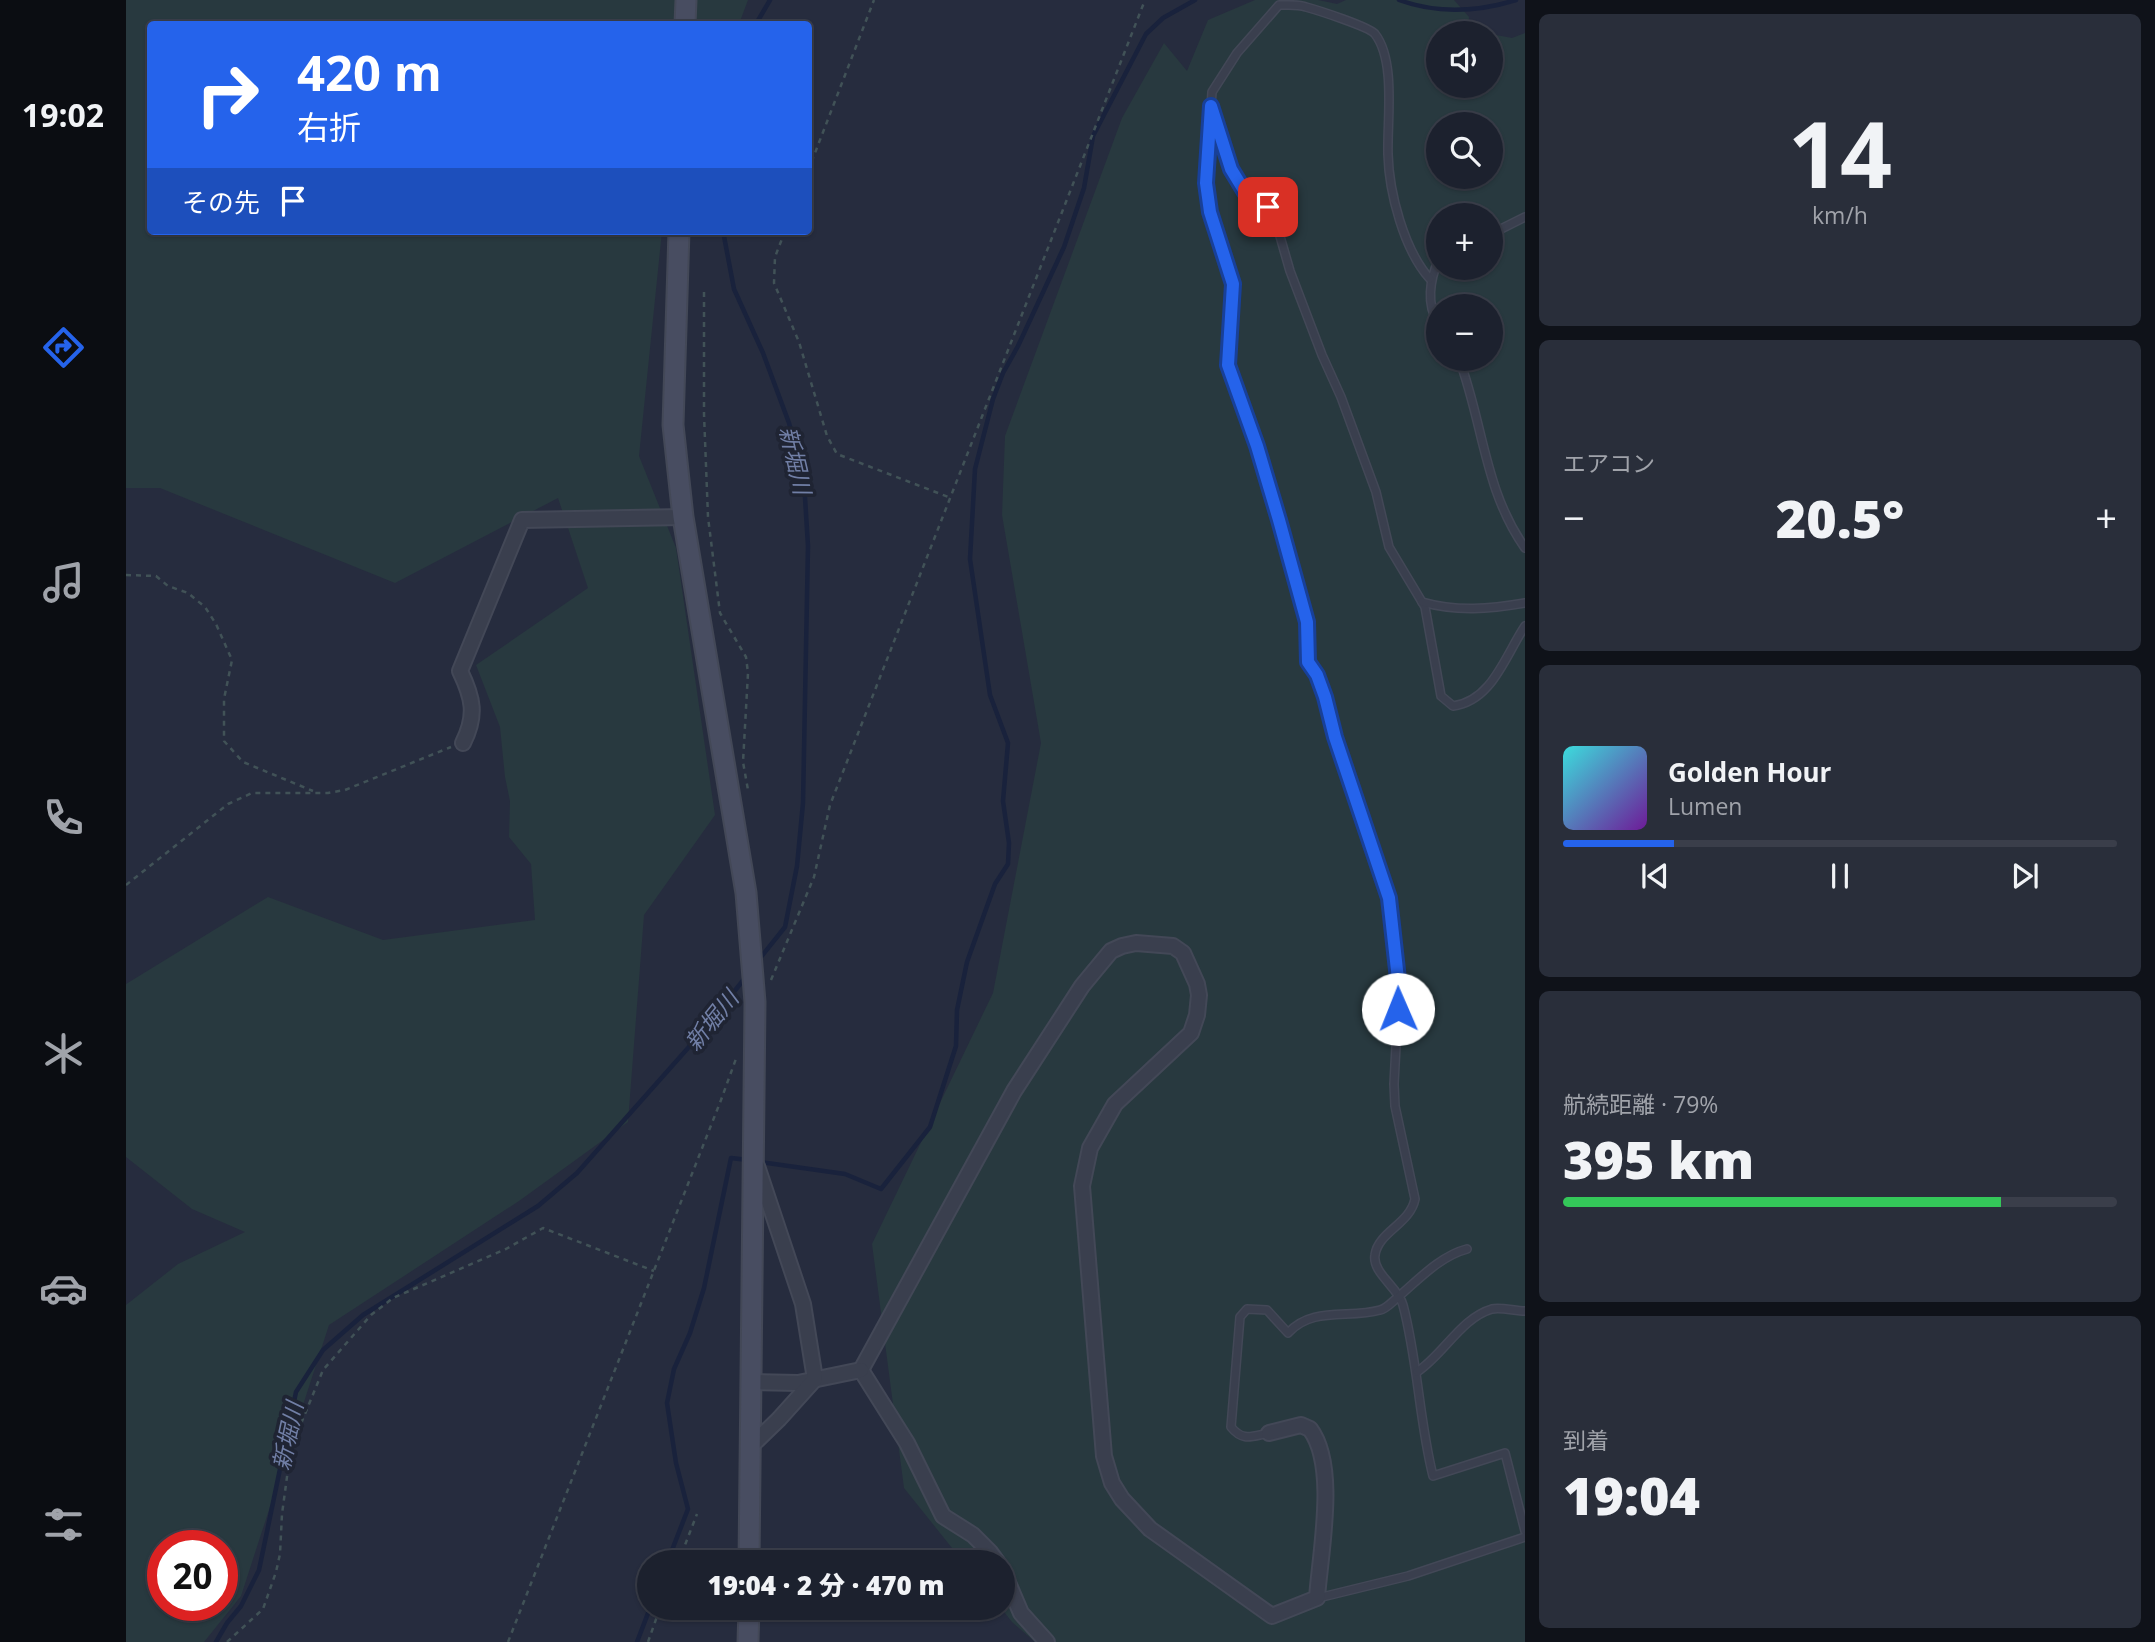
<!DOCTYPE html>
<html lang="ja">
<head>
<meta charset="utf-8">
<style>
	body { margin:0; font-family:"Open Sans","Noto Sans JP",sans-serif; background:#292e3a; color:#f1f3f6; height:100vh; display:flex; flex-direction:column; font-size:26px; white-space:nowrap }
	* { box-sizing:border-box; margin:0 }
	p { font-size:23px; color:#a0a3aa }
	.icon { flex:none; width:38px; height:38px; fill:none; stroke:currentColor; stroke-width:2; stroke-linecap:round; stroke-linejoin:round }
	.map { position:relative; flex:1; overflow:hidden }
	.panel { display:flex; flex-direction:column; gap:14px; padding:14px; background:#0f1219; width:630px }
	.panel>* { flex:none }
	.banner { position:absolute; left:21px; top:21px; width:665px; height:214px; border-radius:7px; box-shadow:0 2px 5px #0004,0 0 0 2px #3a3e4a; background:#2563eb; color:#fff; overflow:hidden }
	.buttons { position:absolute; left:1300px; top:21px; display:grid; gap:14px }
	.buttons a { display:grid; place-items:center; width:77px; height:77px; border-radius:50%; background:#1c212e; box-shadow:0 2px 5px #0004,0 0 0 2px #3a3e4a; font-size:35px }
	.speed { position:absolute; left:21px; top:1530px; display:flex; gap:14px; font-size:35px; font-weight:700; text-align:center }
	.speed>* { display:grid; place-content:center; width:91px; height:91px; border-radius:50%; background:#1c212e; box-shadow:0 2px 5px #0004,0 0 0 2px #3a3e4a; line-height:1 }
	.speed .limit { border:10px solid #d22; background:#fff; color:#111 }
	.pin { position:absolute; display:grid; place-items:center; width:60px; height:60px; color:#fff; margin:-30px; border-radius:14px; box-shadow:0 4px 10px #0006 }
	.me { position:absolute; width:77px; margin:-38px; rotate:359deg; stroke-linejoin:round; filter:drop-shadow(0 0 5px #0008) }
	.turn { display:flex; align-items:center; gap:24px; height:147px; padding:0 35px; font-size:32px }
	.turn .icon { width:91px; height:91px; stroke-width:2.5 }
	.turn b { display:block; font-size:49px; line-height:60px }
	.then { display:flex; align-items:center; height:66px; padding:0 35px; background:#0003; gap:14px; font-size:26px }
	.big { font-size:52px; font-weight:800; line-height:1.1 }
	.panel .card { flex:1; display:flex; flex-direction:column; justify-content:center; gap:10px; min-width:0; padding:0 24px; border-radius:10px; background:#292e3a }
	.panel .dial { align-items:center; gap:0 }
	.dial b { font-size:91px; line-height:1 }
	.song { display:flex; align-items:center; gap:21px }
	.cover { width:84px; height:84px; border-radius:10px; background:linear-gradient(135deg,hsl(180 70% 55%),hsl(280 70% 35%)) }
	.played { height:7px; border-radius:4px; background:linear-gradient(90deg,#2563eb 20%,#3a3e4a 20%) }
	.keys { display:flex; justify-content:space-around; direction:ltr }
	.heat { display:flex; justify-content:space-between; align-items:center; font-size:38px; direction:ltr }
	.charge { height:10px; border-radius:5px; background:linear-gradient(90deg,#34c759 79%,#3a3e4a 0) }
	.trip { position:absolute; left:511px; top:1550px; width:378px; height:70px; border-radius:35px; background:#1c212e; box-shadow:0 2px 5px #0004,0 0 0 2px #3a3e4a; font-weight:800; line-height:70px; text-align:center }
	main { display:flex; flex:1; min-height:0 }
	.menu { display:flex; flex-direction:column; width:126px; justify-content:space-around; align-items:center; background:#0b0d12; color:#a0a3aa }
	.menu .icon { width:49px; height:49px }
	.menu .on { color:#2563eb }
	.menu b { font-size:32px; color:#f1f3f6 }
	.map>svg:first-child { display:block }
	.green { fill:#28393f; fill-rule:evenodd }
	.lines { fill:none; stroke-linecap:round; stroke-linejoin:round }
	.stream { stroke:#19223c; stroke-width:4.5 }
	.lane-casing { stroke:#434857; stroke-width:10 }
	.street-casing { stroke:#434857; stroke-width:18 }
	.secondary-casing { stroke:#434857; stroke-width:23 }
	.path { stroke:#415257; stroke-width:2.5; stroke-dasharray:5 5; stroke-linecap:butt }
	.lane { stroke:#3a3f4e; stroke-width:7 }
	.street { stroke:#3a3f4e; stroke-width:14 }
	.secondary { stroke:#484d61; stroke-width:19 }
	.route-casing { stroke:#184099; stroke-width:18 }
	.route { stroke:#2563eb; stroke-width:12 }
	.labels { text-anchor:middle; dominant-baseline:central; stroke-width:7; stroke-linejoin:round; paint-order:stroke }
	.water-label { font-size:23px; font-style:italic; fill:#717fa6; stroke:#1f2433 }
</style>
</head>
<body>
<main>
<nav class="menu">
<b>19:02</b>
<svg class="icon on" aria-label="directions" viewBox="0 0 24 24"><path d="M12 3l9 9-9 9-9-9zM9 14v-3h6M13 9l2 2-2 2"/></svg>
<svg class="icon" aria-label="music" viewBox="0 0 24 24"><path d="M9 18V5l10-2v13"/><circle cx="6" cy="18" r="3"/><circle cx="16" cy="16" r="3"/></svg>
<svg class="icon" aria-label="phone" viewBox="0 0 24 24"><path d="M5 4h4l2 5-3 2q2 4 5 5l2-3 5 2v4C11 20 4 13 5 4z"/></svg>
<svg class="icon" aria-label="climate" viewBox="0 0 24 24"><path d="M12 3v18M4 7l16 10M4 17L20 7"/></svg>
<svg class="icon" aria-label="car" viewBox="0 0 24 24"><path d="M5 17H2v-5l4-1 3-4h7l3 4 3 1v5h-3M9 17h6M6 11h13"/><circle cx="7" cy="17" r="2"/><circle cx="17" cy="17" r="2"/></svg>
<svg class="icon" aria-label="filters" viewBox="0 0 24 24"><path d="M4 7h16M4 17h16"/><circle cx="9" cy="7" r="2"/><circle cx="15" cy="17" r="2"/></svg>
</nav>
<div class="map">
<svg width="1399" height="1642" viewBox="0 0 1399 1642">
	<rect width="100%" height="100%" fill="#262c3e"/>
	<!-- green -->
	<g class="green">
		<path d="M0,0H622L613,24H24V231H536L513,456L550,548L589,815L518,915L502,1122L393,1201L203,1325L115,1596L78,1642H0V1305L52,1264L119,1232L66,1209L0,1157V984L142,897L257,940L409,920L405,864L383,837L384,801L379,777L374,727L350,665L462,588L432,498L269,583L34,488H0ZM37,1545H96V1605H37Z"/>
		<path d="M1129,0H1192L1211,4L1220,0H1328L1343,17L1342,29L1363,33H1312V86H1365V34L1386,38L1399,33V1642H909L886,1622L875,1608H877V1563H838L778,1488L746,1244L867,993L915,743L876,515L879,436L996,118L1038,43L1061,71L1082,20ZM1312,124H1365V177H1312ZM1312,215H1365V268H1312ZM1312,306H1365V359H1312Z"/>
	</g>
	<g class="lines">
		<!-- stream -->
		<g class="stream">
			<path d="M1273,0C1311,14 1351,12 1390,0"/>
			<polyline points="630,24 644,0"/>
			<polyline points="597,231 608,289 637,353 663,423 678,481 682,546 677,803 671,866 659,927 631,962"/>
			<polyline points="634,1162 719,1174 755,1189 804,1127 830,1046 831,1010 841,962 869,884 882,864 883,843 877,801 882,743 864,695 844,559 849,469 867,399 877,373 892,346 938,247 958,188 967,136 1020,34 1037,18 1069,0"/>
			<polyline points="541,1563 562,1509 550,1463 541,1403 548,1369 564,1333 578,1288 605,1158 622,1160"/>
			<polyline points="90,1642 101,1623 115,1606 133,1570 170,1392 197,1350 237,1315 412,1206 451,1173 570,1039 619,978"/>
			<polyline points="511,1642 524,1608"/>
		</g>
		<!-- lane casing -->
		<g class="lane-casing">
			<g id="lane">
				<path d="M1086,108L1105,169L1119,192L1142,207L1149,219L1164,271L1196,355L1215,397L1250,492L1263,547L1299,607L1315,696L1327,706C1366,701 1379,656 1399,626"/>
				<polyline points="1365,234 1399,217"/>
				<path d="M1312,261C1304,280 1300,304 1312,323"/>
				<path d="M1304,279C1278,250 1263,193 1262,154C1261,120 1270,61 1249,34C1244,27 1191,10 1180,7C1172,4 1162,5 1153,5L1111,53L1086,92L1080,183L1084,212L1107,284L1103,365L1131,446L1153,520L1181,622L1182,662L1191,675L1200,697L1209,737L1263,899L1273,988L1268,1084L1269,1106L1289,1199C1284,1224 1252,1232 1249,1255C1246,1273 1272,1287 1277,1305C1292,1362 1293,1420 1307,1476L1379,1453L1399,1531"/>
				<path d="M1333,359C1357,422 1358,490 1399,548"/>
				<path d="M1296,602C1331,612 1364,609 1399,603"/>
				<path d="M1291,1372C1318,1354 1335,1318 1366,1309C1375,1307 1389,1311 1399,1311"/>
				<path d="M1143,1433C1126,1436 1117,1442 1105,1427L1114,1317L1121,1309L1141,1310L1162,1333C1186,1306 1223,1319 1254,1310C1260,1309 1266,1302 1271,1298C1292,1280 1314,1256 1341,1249"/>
				<polyline points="1192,1598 1282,1576 1399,1537"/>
			</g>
		</g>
		<!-- street casing -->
		<g class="street-casing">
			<g id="street">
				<path d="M337,743C351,715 347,698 334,671L396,520L557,517"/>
				<path d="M735,1370L888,1091L956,986L985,951L996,946L1010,943L1047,946L1057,953L1071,984L1073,995L1071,1015L1065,1033L989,1104L964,1148L956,1186L978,1456L986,1483L996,1499L1024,1529L1146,1616L1191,1598C1194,1553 1212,1466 1184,1429L1175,1425L1143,1433"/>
				<polyline points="735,1370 781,1443 817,1516 847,1535 864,1552 872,1563"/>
				<polyline points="627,1382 672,1383 735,1370"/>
				<polyline points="625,1446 653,1419 689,1379 677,1304 631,1166"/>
				<polyline points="877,1571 895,1613 921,1642"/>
			</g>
		</g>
		<!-- secondary casing -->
		<g class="secondary-casing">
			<g id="secondary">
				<polyline points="559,24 560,0"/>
				<polyline points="553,231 547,425 557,517 620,893 629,1002 623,1563"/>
				<polyline points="622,1642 623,1608"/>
			</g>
		</g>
		<!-- path -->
		<g class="path">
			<polyline points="682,171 748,0"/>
			<polyline points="659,231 649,257 648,283 673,342 701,436 711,454 825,498"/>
			<polyline points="578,292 578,414 582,517 594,613 620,657 622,673 617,762 622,790"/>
			<polyline points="0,575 30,576 42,586 62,593 79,607 90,624 106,660 98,699 98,741 117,762 187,791"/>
			<polyline points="0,885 102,804 126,793 202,793 219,790 325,747"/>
			<polyline points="645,980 688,877 704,805 1019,0"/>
			<polyline points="552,1563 571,1514"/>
			<polyline points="101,1642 137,1609 150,1572 154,1554 156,1514 163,1462 174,1426 197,1370 245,1315 267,1298 380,1249 417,1228 528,1271"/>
			<polyline points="382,1642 595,1100 611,1056"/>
			<polyline points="522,1642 534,1608"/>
		</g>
		<!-- lane -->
		<use href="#lane" class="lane"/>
		<!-- street -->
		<use href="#street" class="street"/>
		<!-- secondary -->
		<use href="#secondary" class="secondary"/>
	</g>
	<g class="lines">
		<!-- route casing -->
		<g class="route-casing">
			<polyline id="route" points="1142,207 1119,192 1105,169 1085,106 1080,183 1084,212 1107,284 1102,365 1131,446 1153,520 1181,622 1182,662 1191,675 1199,697 1209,737 1263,898 1273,988 1272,1009"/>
		</g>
		<!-- route -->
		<use href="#route" class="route"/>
	</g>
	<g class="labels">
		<!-- water labels -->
		<g class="water-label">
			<text transform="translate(670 460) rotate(77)">新堀川</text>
			<text transform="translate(585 1020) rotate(-51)">新堀川</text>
			<text transform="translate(161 1436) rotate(-78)">新堀川</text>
		</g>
	</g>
</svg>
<div class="buttons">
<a><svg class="icon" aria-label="sound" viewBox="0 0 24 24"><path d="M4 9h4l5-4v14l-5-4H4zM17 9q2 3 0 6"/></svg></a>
<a><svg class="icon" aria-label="search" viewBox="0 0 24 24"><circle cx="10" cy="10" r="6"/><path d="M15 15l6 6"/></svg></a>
<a>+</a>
<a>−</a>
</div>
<div class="speed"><div class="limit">20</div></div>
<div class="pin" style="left:1142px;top:207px;background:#d93025"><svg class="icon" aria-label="arrive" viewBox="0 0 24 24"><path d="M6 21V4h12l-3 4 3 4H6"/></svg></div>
<svg class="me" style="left:1272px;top:1009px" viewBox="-20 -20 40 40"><circle r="19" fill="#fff"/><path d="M0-13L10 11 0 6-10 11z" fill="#2563eb"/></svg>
<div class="trip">19:04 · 2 分 · 470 m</div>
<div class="banner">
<div class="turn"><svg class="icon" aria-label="right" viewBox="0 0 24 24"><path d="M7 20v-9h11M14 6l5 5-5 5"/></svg><div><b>420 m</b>右折</div></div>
<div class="then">その先<svg class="icon" aria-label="arrive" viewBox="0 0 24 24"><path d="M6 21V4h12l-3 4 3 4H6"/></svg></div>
</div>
</div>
<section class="panel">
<div class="card dial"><b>14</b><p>km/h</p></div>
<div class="card"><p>エアコン</p>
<div class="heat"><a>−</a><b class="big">20.5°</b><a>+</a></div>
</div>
<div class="card">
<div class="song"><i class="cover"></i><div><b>Golden Hour</b><p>Lumen</p></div></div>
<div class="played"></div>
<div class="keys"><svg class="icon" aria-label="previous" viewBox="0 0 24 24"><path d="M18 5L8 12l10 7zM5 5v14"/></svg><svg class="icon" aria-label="pause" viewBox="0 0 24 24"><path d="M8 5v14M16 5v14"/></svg><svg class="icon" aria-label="next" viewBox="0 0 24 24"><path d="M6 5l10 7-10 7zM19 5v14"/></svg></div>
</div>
<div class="card"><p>航続距離 · 79%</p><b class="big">395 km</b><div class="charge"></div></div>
<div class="card"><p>到着</p><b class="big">19:04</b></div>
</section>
</main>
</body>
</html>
